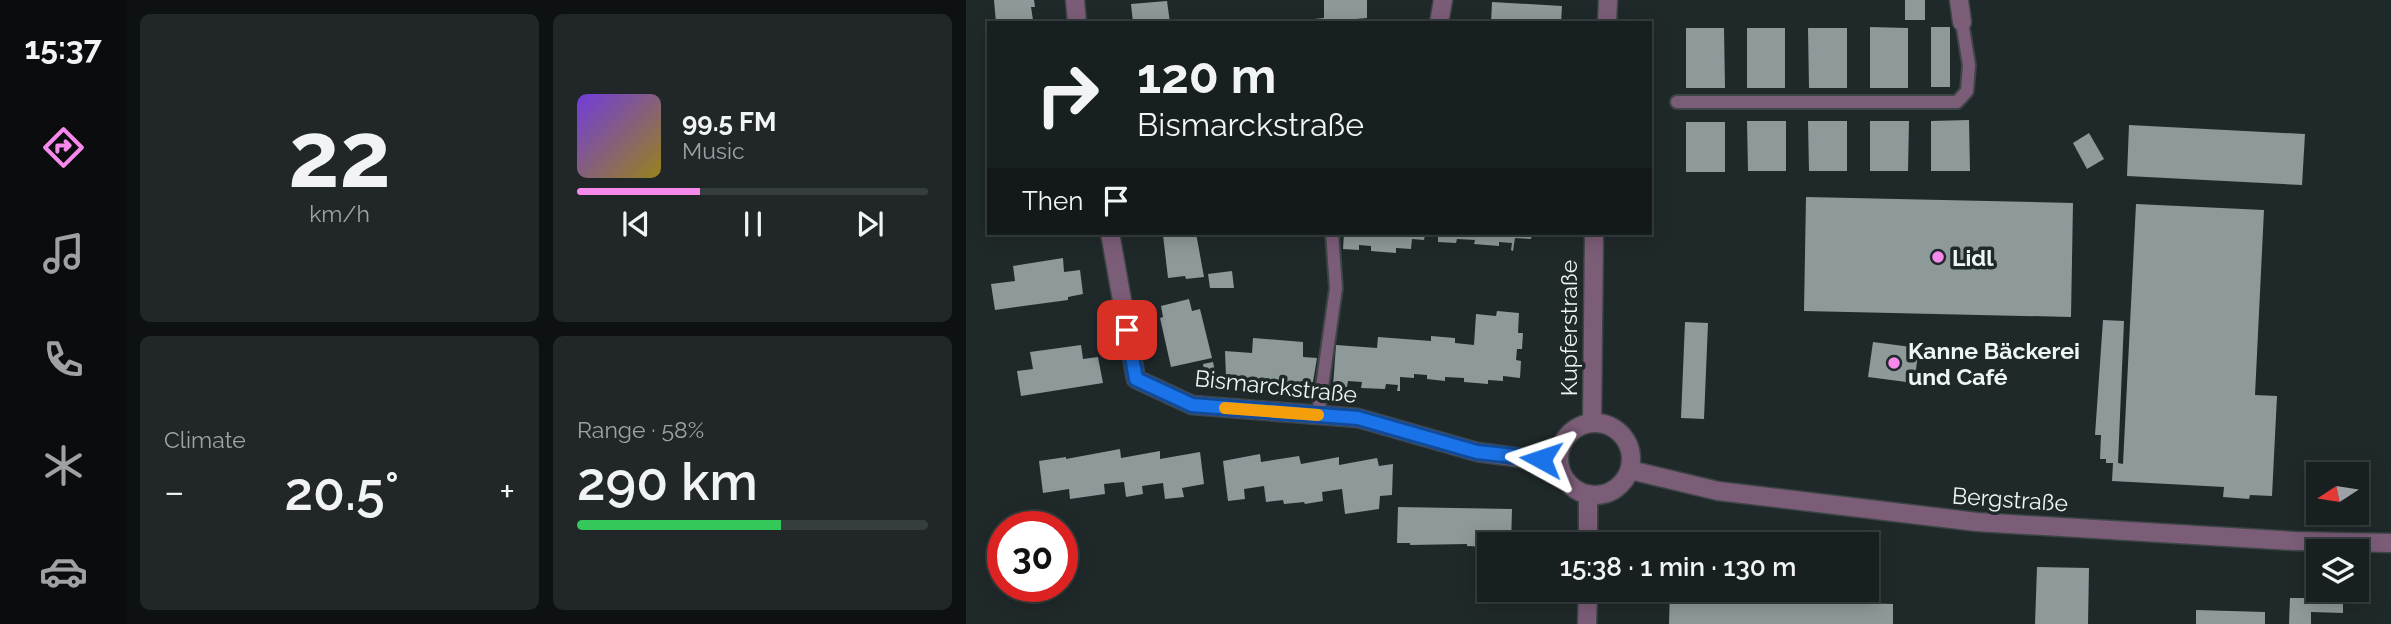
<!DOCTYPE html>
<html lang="en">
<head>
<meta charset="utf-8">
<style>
	body { margin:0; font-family:Raleway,sans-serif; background:#212729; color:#f1f3f6; height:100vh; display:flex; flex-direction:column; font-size:26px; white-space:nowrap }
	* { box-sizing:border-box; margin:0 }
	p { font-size:23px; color:#9fa2a5 }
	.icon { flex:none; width:38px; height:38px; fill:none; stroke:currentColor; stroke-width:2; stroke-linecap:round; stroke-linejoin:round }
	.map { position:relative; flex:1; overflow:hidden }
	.sheet { display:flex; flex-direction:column; gap:14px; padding:14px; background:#0d1112; width:840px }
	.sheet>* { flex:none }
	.banner { position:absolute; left:21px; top:21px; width:665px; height:214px; border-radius:0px; box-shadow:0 4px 18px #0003,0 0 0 2px #363d3e; background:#181f20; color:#f1f3f6; overflow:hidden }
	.needle { width:46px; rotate:258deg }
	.fabs { position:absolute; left:1340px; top:462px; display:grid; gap:14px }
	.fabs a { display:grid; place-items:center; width:63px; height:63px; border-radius:0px; background:#181f20; box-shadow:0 4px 18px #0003,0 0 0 2px #363d3e; font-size:35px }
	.speed { position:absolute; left:21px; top:511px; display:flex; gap:14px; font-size:35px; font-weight:700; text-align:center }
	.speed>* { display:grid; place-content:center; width:91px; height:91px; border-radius:50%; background:#181f20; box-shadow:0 4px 18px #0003,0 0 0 2px #363d3e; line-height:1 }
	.speed .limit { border:10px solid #d22; background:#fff; color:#111 }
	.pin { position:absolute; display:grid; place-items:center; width:60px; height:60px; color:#fff; margin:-30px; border-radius:14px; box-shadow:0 4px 10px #0006 }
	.me { position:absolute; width:77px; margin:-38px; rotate:275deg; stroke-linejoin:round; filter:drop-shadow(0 0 5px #0008) }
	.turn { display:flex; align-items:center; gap:24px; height:147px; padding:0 35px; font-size:32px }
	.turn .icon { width:91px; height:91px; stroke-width:2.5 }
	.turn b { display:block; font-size:49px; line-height:60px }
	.then { display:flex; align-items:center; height:66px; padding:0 35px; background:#0003; gap:14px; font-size:26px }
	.big { font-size:52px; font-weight:600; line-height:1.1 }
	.sheet .tile { flex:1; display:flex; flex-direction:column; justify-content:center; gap:10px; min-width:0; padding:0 24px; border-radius:10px; background:#212729 }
	.sheet .dial { align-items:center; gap:0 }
	.dial b { font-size:91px; line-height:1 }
	.song { display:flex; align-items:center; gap:21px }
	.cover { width:84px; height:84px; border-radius:10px; background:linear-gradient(135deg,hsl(260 70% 55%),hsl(50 70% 35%)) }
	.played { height:7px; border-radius:4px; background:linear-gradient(90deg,#f788ec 35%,#363d3e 35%) }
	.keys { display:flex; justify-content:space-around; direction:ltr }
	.heat { display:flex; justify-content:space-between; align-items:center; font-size:38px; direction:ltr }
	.charge { height:10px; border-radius:5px; background:linear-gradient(90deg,#34c759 58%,#363d3e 0) }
	.sheet .tiles { flex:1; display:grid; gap:14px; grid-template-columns:repeat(2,1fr) }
	.trip { position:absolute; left:511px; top:532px; width:402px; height:70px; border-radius:0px; background:#181f20; box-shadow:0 4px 18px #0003,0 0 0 2px #363d3e; font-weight:600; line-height:70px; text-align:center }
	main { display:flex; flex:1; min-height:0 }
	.dock { display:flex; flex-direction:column; width:126px; justify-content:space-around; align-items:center; background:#0a0c0d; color:#9fa2a5 }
	.dock .icon { width:49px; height:49px }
	.dock .active { color:#f788ec }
	.dock b { font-size:32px; color:#f1f3f6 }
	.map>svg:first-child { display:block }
	.building { fill:#8e999a }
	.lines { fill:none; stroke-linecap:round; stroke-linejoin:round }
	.service-casing { stroke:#3d4546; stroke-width:16 }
	.minor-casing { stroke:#3d4546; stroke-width:21 }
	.tertiary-casing { stroke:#3d4546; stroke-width:21 }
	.service { stroke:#7c5d78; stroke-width:12 }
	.minor { stroke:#7c5d78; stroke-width:18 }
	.tertiary { stroke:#7c5d78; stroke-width:18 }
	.route-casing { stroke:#114b97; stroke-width:18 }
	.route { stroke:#1a73e8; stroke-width:12 }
	.slow { stroke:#f59e0b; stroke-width:12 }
	.poi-dot { fill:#f788ec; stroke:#20292a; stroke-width:2.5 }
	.labels { text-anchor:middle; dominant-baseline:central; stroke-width:7; stroke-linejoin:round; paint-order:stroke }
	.poi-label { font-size:23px; font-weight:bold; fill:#eff4f5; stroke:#20292a; text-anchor:start }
	.street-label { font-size:23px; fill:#eff4f5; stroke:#20292a }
</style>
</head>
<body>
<main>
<nav class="dock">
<b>15:37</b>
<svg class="icon active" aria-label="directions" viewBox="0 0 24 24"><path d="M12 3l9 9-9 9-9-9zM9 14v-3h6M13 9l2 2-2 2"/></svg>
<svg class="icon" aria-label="music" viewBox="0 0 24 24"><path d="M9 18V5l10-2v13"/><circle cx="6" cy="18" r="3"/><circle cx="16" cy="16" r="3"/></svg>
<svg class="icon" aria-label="phone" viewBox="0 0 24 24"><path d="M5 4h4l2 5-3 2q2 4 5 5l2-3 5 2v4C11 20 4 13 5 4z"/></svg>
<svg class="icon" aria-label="climate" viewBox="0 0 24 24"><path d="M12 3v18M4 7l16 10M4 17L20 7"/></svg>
<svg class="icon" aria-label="car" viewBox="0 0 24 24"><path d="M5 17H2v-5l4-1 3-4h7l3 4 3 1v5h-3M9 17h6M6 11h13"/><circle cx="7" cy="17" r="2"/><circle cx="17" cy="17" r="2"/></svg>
</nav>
<section class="sheet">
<div class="tiles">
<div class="tile dial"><b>22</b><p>km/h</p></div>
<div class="tile">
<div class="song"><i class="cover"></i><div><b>99.5 FM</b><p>Music</p></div></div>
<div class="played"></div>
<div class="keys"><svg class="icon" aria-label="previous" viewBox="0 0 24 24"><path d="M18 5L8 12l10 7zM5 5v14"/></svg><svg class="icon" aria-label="pause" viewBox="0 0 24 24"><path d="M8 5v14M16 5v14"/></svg><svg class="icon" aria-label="next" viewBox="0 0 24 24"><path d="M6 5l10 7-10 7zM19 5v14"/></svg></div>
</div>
<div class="tile"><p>Climate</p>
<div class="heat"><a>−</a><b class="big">20.5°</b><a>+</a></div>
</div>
<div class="tile"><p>Range · 58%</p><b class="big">290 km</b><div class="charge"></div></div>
</div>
</section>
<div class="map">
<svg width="1425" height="624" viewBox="0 0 1425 624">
	<rect width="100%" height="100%" fill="#20292a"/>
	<!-- building -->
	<g class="building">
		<polygon points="28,0 68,0 69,7 65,7 67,20 72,19 72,23 30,23"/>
		<polygon points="358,0 401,0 401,18 390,19 390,23 348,23 348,19 358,18"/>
		<rect x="939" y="0" width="20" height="20"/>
		<polygon points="201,1 204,23 167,23 165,4"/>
		<polygon points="526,2 596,6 595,23 525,23"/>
		<polygon points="904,27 942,28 942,88 904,88"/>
		<rect x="965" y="27" width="19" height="60"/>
		<polygon points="720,28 758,28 759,88 720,88"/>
		<rect x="781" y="28" width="38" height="60"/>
		<polygon points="842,28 881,28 881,88 843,88"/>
		<polygon points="1003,120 1004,171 965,171 965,121"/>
		<polygon points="781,121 820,121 820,171 782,171"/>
		<polygon points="842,121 881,121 881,171 843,171"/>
		<polygon points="904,121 943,121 942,171 904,171"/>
		<rect x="720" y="122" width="39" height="50"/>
		<polygon points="1163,125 1339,134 1336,185 1161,176"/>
		<polygon points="1123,133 1138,159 1121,169 1107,143"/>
		<polygon points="840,197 1107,203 1105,317 838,311"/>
		<polygon points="1170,204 1298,210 1289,395 1311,396 1306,496 1284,495 1283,499 1257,497 1258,487 1146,481 1147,463 1140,463 1140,459 1134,459 1135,435 1129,435 1137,320 1158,321 1152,463 1157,464"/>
		<polygon points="230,233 238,277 220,279 219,276 202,278 197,235"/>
		<polygon points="378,233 566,233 565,239 549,238 547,251 545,250 546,243 533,242 533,246 508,244 509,240 491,239 490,243 472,242 472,236 459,235 458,240 446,239 445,249 430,248 430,253 405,251 405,246 393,245 393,250 377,249"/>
		<polygon points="97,258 98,272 114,270 117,294 102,297 102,300 29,310 25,284 49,281 47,266"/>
		<polygon points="266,271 268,288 244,288 242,274"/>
		<polygon points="223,299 226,311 234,309 246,358 205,367 194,318 197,317 195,306"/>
		<polygon points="531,311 553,313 552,333 557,333 556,349 551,349 550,360 555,361 554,378 537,376 537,381 522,380 522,384 498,382 498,378 479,377 479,381 461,379 461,375 448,374 448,378 434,377 434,391 431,391 432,385 420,384 419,389 395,388 396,382 382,381 381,387 367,386 370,345 411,348 412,337 465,341 465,336 489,338 489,343 508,345 510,314 530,316"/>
		<polygon points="719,322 742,323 738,419 715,418"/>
		<polygon points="287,338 337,342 337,357 351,358 347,382 335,381 334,383 260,376 259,351 286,353"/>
		<polygon points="907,342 953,348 948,383 902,377"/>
		<polygon points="115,345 117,359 132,357 137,383 55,396 51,371 67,369 64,352"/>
		<polygon points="247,362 251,382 241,385 237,364"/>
		<polygon points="154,449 155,458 194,451 194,459 234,452 238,484 216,488 218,497 199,499 197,483 176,486 177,494 160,497 158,482 138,484 139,494 104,499 103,489 77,493 73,461 100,457 100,459"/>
		<polygon points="294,454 295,462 333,456 335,464 373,457 373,465 411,458 413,466 427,464 426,495 414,496 413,509 379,514 376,489 356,492 357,501 339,504 338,502 318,504 317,500 300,502 298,486 278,489 279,499 262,501 257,461"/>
		<polygon points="432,507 546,509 545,544 523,544 523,547 501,546 501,544 444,545 444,543 431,543"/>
		<polygon points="1071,567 1123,568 1122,624 1069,624"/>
		<polygon points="1346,577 1353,577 1353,590 1377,590 1377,613 1345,612 1345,624 1323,624 1324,598 1345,598"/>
		<polygon points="704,590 743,590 743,599 927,604 927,624 703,624"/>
		<polygon points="1230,610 1299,612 1299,624 1230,624"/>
	</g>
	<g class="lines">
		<!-- service casing -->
		<g class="service-casing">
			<g id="service">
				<polyline points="711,102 991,102 1001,91 1003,65 996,22"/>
				<polyline points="352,415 370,288 366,233"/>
			</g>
		</g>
		<!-- minor casing -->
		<g class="minor-casing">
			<g id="minor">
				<polyline points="109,0 111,23"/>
				<polyline points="993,0 996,22"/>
				<polyline points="473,23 477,0"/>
				<polyline points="144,233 170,379 226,405 392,418 511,452 556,458 593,460"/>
				<polyline points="664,470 752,491 1011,522 1328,541 1425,543"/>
			</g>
		</g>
		<!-- tertiary casing -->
		<g class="tertiary-casing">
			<g id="tertiary">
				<polyline points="641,23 642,0"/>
				<polyline points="626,423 628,233"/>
				<circle cx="629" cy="459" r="36"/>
				<polyline points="622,494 622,544"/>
				<polyline points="621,624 622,590"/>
			</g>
		</g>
		<!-- service -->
		<use href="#service" class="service"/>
		<!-- minor -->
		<use href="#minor" class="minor"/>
		<!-- tertiary -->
		<use href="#tertiary" class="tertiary"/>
	</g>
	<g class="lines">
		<!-- route casing -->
		<g class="route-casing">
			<polyline id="route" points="161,330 170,379 226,405 392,418 511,452 575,459"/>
		</g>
		<!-- route -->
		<use href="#route" class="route"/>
		<!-- slow -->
		<polyline class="slow" points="259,408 352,415"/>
	</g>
	<!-- markers -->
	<g class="poi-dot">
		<circle cx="972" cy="257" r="7"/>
		<circle cx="928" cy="363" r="7"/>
	</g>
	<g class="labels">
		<!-- poi labels -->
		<g class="poi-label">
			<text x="986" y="257">Lidl</text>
			<text x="942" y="350">Kanne Bäckerei<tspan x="942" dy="26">und Café</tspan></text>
		</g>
		<!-- street labels -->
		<g class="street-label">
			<text transform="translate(602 328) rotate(-90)">Kupferstraße</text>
			<text transform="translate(310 386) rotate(6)">Bismarckstraße</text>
			<text transform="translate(1044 499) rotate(4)">Bergstraße</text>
		</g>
	</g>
</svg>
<div class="fabs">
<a><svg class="needle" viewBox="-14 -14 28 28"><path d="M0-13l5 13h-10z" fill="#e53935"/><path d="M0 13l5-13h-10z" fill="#9fa2a5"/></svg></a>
<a><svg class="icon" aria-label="layers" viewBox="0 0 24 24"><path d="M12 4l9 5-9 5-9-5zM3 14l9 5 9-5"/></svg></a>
</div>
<div class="speed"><div class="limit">30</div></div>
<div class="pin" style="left:161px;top:330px;background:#d93025"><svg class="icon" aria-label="arrive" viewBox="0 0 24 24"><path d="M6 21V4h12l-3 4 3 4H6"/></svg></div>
<svg class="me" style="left:575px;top:459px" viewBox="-20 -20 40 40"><path d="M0-17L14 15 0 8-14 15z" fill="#1a73e8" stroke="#fff" stroke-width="4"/></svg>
<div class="trip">15:38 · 1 min · 130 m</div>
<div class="banner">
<div class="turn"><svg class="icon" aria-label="right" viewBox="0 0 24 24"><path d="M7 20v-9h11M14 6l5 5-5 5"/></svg><div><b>120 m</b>Bismarckstraße</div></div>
<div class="then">Then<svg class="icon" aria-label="arrive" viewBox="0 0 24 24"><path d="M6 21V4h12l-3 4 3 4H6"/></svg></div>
</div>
</div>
</main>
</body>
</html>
